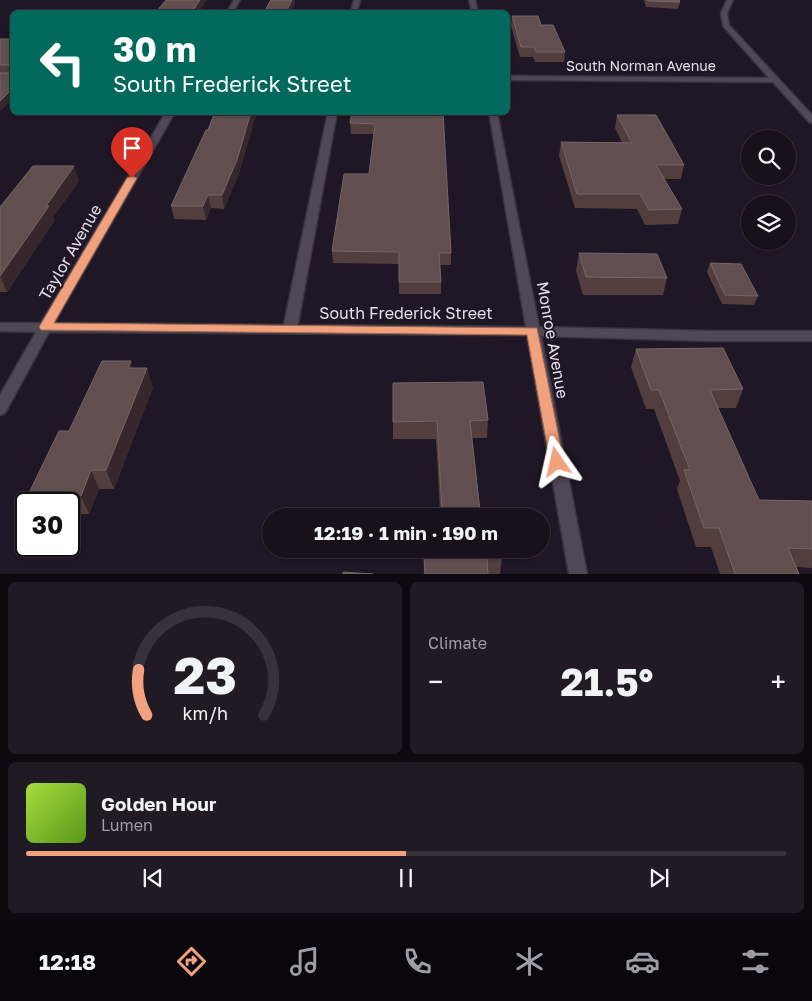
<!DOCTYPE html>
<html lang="en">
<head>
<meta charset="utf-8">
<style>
	body { margin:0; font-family:"Golos Text",sans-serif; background:#201a25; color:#f1f3f6; height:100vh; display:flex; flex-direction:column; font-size:19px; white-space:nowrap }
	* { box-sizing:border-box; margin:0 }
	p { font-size:16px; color:#9e9da3 }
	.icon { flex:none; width:28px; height:28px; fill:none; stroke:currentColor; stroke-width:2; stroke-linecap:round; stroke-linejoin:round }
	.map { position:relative; height:574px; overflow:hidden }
	.sheet { display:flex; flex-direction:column; gap:8px; padding:8px; background:#0d090f; flex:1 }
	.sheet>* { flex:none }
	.top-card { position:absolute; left:10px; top:10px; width:500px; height:105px; border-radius:8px; box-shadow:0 1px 4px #0004,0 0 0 1px #36313b; background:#00695c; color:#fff; overflow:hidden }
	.tools { position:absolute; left:741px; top:130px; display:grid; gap:10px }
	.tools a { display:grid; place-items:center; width:55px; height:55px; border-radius:50%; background:#17111c; box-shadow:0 1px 4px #0004,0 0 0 1px #36313b; font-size:25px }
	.speed { position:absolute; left:15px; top:492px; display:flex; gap:10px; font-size:25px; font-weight:700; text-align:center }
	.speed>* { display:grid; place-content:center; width:65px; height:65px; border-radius:50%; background:#17111c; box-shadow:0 1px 4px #0004,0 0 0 1px #36313b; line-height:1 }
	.speed .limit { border:2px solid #111; border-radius:8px; background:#fff; color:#111 }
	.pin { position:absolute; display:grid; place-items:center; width:42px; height:42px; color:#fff; margin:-51px -21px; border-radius:50% 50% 50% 0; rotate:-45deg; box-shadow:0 0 5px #0007 }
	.pin .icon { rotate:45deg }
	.me { position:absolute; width:55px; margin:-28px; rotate:349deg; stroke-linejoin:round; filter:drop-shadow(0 0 4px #0008) }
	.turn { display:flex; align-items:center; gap:18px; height:105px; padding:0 20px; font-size:22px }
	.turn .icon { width:65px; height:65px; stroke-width:2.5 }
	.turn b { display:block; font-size:35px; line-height:42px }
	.big { font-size:38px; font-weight:700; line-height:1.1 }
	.sheet .widget { flex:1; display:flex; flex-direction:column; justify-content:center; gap:8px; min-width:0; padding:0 18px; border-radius:8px; background:#201a25 }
	.sheet .dial { align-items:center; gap:0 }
	.dial svg { height:130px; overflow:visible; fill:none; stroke:#36313b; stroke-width:7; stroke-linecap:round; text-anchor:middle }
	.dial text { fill:#f1f3f6; stroke:none }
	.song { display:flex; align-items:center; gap:15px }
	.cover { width:60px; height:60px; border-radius:8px; background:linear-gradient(135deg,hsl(80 70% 55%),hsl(90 70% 35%)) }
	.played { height:5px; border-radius:2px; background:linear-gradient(90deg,#f2a17e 50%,#36313b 50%) }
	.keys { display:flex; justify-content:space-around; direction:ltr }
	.heat { display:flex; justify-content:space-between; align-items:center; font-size:28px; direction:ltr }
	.sheet .tiles { flex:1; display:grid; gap:8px; grid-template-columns:1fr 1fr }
	.widget:last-child { grid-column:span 2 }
	.trip { position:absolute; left:262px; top:508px; width:288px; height:50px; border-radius:25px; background:#17111c; box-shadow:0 1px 4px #0004,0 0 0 1px #36313b; font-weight:700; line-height:50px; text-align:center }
	.dock { display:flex; height:80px; justify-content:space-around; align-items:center; background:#09070b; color:#9e9da3 }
	.dock .icon { width:35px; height:35px }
	.dock .on { color:#f2a17e }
	.dock b { font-size:22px; color:#f1f3f6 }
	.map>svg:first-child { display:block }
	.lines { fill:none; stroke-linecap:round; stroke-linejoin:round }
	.service-casing { stroke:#39333d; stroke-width:3 }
	.minor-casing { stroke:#39333d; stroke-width:3 }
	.service { fill:#504757; fill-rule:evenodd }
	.minor { fill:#504757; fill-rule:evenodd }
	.wall { fill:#513e3d }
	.shaded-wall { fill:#36272c }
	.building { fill:#614f4f; stroke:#756667 }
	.route { fill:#f2a17e; stroke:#9d6952 }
	.labels { text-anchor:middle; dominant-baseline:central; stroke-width:4; stroke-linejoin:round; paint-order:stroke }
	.far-street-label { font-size:14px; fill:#e4dfe8; stroke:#1f1725 }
	.street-label { font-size:16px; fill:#e4dfe8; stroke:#1f1725 }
</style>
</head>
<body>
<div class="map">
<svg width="812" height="574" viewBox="0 0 812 574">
	<rect width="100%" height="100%" fill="#1f1725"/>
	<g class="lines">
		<!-- service casing -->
		<g class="service-casing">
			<g id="service">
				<polygon points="354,0 360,0 357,12 351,12"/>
				<polygon points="328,112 337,112 297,329 295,332 285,332 283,329"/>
			</g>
		</g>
		<!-- minor casing -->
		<g class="minor-casing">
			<g id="minor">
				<polygon points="234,0 240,0 233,12 227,12"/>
				<polygon points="469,0 475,0 478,12 472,12"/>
				<polygon points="727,0 733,0 727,13 729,25 812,115 812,123 809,122 773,82 508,80 508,76 769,78 723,26 721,13"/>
				<polygon points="166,112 175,112 54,323 526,327 489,112 497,112 539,327 711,331 812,331 812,341 711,341 541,336 587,574 569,574 527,335 49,332 5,413 0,415 0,395 36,332 0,331 0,323 41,323"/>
			</g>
		</g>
		<!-- service -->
		<use href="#service" class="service"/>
		<!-- minor -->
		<use href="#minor" class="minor"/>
	</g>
	<!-- wall -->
	<g class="wall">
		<polygon points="644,0 679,0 680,2 678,9 646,7"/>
		<polygon points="512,16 541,25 565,52 564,62 535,62 533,57 520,57 511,26"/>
		<polygon points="0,39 12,39 12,99 0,111"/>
		<polygon points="215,112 264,112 263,115 256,115 239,173 224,209 211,208 206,220 174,219 171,206 208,130"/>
		<polygon points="352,112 447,112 447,113 443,113 451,253 451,265 440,265 441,282 441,294 399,294 399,264 333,263 332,251 369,174 374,134 351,134 350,123"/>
		<polygon points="617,115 684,165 681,179 664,179 682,209 678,224 645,225 637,209 575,208 559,156 561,142 622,142 615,128"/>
		<polygon points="79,181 53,217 54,221 7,292 0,292 0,207"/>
		<polygon points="579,253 667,278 663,295 583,295 576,271"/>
		<polygon points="710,263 758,296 754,305 722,304 707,272"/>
		<polygon points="636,349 743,389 736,408 718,408 759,500 812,501 812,568 796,567 799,574 720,574 711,547 696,547 677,489 680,481 654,409 646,409 631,367"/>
		<polygon points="133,368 153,387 114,489 99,489 89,514 69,514 69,504 32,504 28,495 69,431"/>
		<polygon points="488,420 487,438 472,438 480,511 440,512 436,439 393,439 393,422"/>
		<polygon points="423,549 501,549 502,558 500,574 424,574"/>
	</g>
	<!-- shaded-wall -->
	<g class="shaded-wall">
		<polygon points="200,0 207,0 199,12 192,12"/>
		<polygon points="292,0 295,0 295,5 292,12 286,12"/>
		<polygon points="12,89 12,99 0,111 0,101"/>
		<polygon points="251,112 255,112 256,115 239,173 224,209 222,195"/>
		<polygon points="74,166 79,181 53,217 54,221 7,292 0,276 46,206"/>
		<polygon points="208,195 211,208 206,220 203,206"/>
		<polygon points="131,361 136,380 128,368"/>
		<polygon points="147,368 153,387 114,489 106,470"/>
		<polygon points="91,470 99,489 89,514 81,496"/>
	</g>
	<!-- building -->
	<g class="building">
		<polygon points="166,0 200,0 192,12 156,12"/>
		<polygon points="271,0 292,0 286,12 264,12"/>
		<polygon points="647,0 679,0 680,2 647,1"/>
		<polygon points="512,16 538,16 541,25 553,25 565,52 536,52 534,47 521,47"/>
		<polygon points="0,39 12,39 12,89 0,101 0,73 10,73 11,71 10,65 0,65"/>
		<polygon points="215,112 251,112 237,160 222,195 208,195 203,206 171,206 206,130 208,130"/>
		<polygon points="352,112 443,112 451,253 439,253 441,282 399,282 399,252 332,251 344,174 369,174 375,124 350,123"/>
		<polygon points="617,115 656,115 684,165 656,165 682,209 649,210 640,194 577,194 561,142 632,143"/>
		<polygon points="33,166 74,166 46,206 49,206 0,276 0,207"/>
		<polygon points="579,253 657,254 667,278 586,277"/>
		<polygon points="710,263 741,264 758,296 725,295"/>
		<polygon points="723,348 743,389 710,390 759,500 812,501 812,549 788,548 799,574 735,574 719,528 704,528 684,470 690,470 659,390 651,390 636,349"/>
		<polygon points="102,361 131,361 128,368 147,368 106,470 91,470 81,496 28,495 59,431 69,431"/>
		<polygon points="483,382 488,420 470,421 480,511 497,511 497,516 423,516 423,512 442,512 437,421 393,422 393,383"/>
		<polygon points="424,549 501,549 502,558 487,558 488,574 425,574"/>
		<polygon points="343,572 373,574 343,574"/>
	</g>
	<!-- route -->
	<polygon class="route" points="132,176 137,178 54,323 537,328 564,462 562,466 557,467 552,466 550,462 527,335 41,330 39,327 127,178"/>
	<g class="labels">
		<!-- far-street labels -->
		<g class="far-street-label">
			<text x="641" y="65">South Norman Avenue</text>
		</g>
		<!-- street labels -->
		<g class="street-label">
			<text transform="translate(70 252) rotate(-60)">Taylor Avenue</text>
			<text x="406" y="313">South Frederick Street</text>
			<text transform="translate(553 340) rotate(80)">Monroe Avenue</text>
		</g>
	</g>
</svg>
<div class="tools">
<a><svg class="icon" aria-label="search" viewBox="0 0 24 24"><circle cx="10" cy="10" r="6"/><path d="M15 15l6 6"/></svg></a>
<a><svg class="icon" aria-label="layers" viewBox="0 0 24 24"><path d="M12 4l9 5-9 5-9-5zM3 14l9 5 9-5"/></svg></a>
</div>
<div class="speed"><div class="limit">30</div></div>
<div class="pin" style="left:132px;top:178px;background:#d93025"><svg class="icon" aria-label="arrive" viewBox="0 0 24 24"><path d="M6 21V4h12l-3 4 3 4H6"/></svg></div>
<svg class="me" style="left:557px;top:462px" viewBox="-20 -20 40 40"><path d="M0-17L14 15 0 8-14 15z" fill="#f2a17e" stroke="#fff" stroke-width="4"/></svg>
<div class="trip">12:19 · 1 min · 190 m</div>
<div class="top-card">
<div class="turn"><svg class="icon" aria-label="left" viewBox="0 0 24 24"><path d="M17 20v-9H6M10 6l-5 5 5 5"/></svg><div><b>30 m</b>South Frederick Street</div></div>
</div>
</div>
<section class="sheet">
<div class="tiles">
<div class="widget dial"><svg viewBox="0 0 100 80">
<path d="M14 69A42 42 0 1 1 86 69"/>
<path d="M14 69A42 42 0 0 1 9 41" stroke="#f2a17e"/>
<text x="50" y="56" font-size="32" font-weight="700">23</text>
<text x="50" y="72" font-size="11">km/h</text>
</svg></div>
<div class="widget"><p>Climate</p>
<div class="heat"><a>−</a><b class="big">21.5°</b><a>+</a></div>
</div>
<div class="widget">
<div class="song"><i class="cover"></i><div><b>Golden Hour</b><p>Lumen</p></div></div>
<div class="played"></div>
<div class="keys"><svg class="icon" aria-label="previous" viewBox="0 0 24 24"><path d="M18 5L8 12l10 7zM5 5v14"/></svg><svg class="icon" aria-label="pause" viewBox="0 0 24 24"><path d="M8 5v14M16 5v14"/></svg><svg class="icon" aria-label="next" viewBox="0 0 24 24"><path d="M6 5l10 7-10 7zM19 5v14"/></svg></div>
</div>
</div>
</section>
<nav class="dock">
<b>12:18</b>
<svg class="icon on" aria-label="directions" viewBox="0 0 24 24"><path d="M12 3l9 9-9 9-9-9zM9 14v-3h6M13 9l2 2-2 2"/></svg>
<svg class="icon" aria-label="music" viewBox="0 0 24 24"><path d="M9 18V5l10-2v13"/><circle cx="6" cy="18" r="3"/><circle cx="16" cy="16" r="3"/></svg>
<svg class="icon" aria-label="phone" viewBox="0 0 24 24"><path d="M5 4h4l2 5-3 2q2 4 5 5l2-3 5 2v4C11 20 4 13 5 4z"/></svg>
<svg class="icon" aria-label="climate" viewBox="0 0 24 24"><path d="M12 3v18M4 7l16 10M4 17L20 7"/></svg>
<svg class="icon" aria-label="car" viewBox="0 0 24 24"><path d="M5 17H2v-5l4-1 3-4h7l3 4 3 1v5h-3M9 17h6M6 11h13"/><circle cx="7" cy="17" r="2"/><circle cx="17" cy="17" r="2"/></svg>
<svg class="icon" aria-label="filters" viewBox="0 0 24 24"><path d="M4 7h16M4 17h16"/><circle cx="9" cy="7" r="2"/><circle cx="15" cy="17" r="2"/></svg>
</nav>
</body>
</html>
